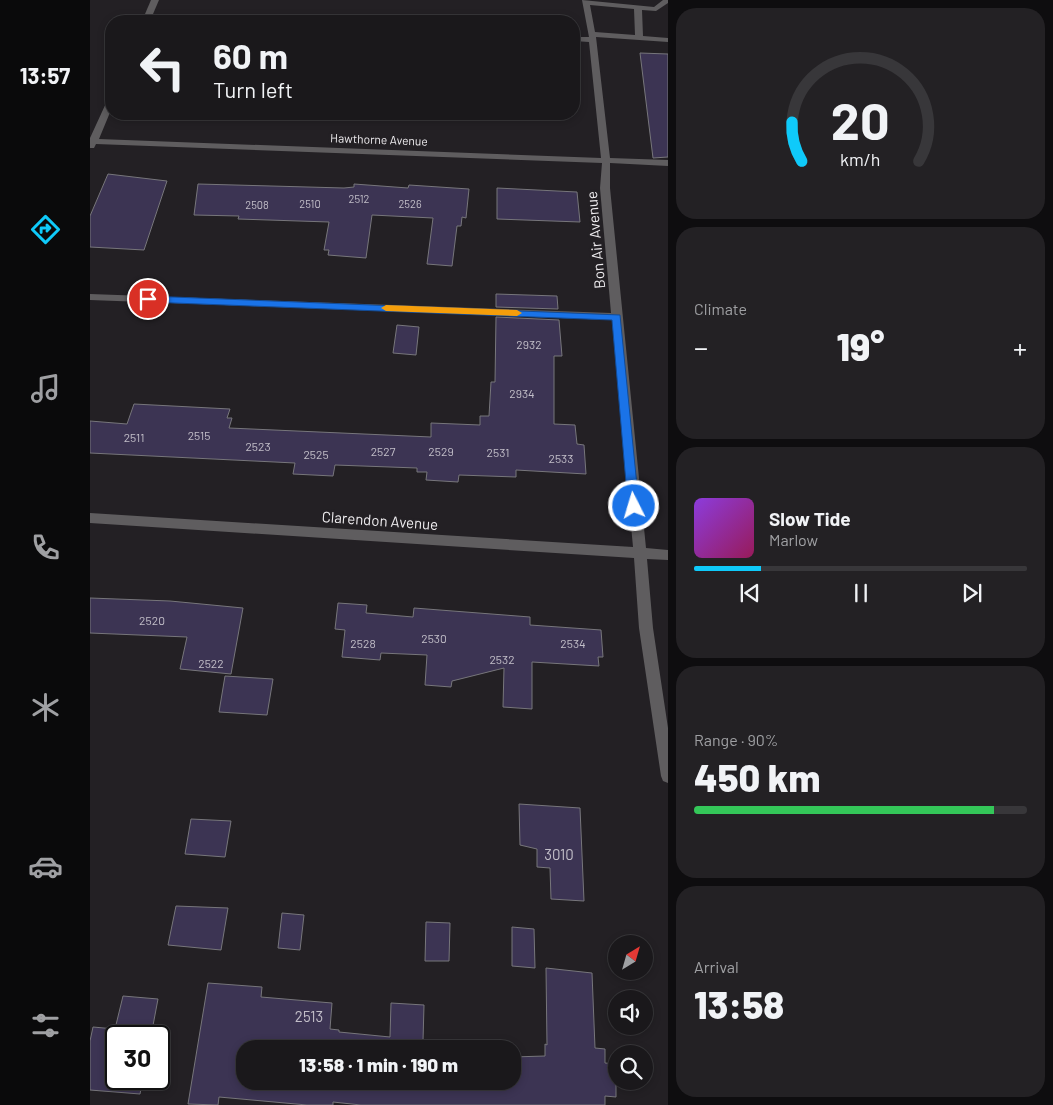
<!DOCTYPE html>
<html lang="en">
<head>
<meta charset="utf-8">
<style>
	body { margin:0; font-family:Barlow,sans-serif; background:#232124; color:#f1f3f6; height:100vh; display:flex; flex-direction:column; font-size:19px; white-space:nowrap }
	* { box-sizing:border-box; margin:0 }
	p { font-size:16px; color:#9fa0a3 }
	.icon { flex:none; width:28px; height:28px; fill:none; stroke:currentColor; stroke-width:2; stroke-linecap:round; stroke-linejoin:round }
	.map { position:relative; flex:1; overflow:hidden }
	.sheet { display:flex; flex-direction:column; gap:8px; padding:8px; background:#0e0d0f; width:385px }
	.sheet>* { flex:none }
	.hud { position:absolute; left:15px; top:15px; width:475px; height:105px; border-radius:20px; box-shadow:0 2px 8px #0003,0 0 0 1px #38373a; background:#1a181b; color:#f1f3f6; overflow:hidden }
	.needle { width:32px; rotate:37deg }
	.buttons { position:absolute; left:518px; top:935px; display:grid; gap:10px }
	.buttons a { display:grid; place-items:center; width:45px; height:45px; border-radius:50%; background:#1a181b; box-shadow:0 2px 8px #0003,0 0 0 1px #38373a; font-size:25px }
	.speed { position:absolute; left:15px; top:1025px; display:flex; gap:10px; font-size:25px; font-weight:700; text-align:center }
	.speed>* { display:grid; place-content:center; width:65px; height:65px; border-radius:50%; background:#1a181b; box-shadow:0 2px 8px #0003,0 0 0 1px #38373a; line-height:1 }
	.speed .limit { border:2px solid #111; border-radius:8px; background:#fff; color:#111 }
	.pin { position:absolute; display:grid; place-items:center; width:42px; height:42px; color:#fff; margin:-21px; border:2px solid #fff; border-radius:50%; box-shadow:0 1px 5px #0007 }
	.me { position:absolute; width:55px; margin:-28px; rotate:355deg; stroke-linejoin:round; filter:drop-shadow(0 0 4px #0008) }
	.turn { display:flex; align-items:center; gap:18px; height:105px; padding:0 25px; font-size:22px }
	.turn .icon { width:65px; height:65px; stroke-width:2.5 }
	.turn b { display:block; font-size:35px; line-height:42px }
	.big { font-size:38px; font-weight:800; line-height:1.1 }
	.sheet .tile { flex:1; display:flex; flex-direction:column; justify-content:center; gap:8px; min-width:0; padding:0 18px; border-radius:20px; background:#232124 }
	.sheet .dial { align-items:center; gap:0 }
	.dial svg { height:130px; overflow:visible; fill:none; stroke:#38373a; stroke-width:7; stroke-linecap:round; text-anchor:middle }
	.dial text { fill:#f1f3f6; stroke:none }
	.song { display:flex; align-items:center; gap:15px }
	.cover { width:60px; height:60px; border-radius:8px; background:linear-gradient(135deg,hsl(270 70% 55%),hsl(330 70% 35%)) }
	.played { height:5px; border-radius:2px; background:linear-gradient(90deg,#0fcafa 20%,#38373a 20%) }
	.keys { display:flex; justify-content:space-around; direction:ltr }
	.heat { display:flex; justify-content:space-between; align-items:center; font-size:28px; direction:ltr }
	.charge { height:8px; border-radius:4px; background:linear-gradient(90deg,#34c759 90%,#38373a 0) }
	.trip { position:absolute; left:146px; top:1040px; width:285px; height:50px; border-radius:20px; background:#1a181b; box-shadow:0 2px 8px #0003,0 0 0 1px #38373a; font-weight:800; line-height:50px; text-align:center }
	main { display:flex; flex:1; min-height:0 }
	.dock { display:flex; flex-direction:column; width:90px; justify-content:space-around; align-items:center; background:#0a0a0b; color:#9fa0a3 }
	.dock .icon { width:35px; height:35px }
	.dock .selected { color:#0fcafa }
	.dock b { font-size:22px; color:#f1f3f6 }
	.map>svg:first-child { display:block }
	.building { fill:#3c3453; stroke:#77767b }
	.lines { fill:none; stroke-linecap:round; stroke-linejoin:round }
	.minor { fill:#5f5d5f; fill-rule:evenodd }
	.route { fill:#1a73e8; stroke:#114b97 }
	.slow { fill:#f59e0b }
	.labels { text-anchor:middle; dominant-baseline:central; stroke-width:5; stroke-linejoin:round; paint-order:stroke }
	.far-number-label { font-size:11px; fill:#c2bec8 }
	.far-street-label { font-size:12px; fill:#eeecef; stroke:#232024 }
	.number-label { font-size:12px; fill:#c2bec8 }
	.street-label { font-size:15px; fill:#eeecef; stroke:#232024 }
	.near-number-label { font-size:15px; fill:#c2bec8 }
</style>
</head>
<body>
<main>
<nav class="dock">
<b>13:57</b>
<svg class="icon selected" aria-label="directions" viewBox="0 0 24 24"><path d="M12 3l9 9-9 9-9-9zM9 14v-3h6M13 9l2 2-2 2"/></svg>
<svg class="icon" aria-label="music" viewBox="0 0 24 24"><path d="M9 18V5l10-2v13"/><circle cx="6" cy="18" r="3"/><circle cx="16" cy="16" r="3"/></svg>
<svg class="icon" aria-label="phone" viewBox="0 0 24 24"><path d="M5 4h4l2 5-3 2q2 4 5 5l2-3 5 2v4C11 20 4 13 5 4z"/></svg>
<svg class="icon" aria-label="climate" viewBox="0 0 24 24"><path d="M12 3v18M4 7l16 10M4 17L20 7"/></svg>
<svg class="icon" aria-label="car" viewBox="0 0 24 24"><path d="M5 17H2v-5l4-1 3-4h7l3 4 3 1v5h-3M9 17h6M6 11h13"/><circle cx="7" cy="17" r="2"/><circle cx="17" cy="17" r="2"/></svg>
<svg class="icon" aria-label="filters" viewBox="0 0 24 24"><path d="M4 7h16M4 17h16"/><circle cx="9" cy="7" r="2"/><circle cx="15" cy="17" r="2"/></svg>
</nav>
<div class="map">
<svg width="578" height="1105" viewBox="0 0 578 1105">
	<rect width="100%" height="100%" fill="#232024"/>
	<!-- building -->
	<g class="building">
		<polygon points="550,53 578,54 578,157 563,158"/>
		<polygon points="18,174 77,181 54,250 0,247 0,216"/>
		<polygon points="108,184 254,188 264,187 264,184 318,188 319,185 379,189 376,218 372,217 371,226 367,226 362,266 337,264 343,218 282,215 276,258 238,255 239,250 234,250 239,222 148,219 149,216 104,215"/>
		<polygon points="407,188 487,192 490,222 407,219"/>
		<polygon points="406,294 467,296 468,309 406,307"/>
		<polygon points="406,317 469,320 472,356 464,356 464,424 485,425 487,444 494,445 496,474 426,470 426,477 369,475 368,482 336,480 337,472 327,472 327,468 245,465 243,476 203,474 205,463 0,453 0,421 37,424 44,404 140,409 137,418 142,418 139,428 341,437 341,423 390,425 390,416 399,416 401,382 405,382"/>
		<polygon points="307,325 329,327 326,355 303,353"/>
		<polygon points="0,598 80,601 153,608 141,674 90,669 97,637 0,633"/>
		<polygon points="248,603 277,605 276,613 323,617 324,608 440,617 440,625 511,630 513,657 508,657 509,666 442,662 442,709 413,707 414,668 362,681 361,687 335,685 337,655 291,653 290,660 252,657 255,630 245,629"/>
		<polygon points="135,676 183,679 177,715 129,712"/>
		<polygon points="429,804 490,808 494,901 461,899 460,868 447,867 447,849 430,845"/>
		<polygon points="101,819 141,821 135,857 95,854"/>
		<polygon points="86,906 138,908 131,950 78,945"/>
		<polygon points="192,913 214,915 210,950 188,948"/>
		<polygon points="336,922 360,923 359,961 335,961"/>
		<polygon points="422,927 444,929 445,968 422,966"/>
		<polygon points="456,968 502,973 505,1048 515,1049 515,1063 526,1064 526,1097 515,1096 515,1105 271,1105 243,1102 243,1105 217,1105 129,1097 128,1105 98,1104 118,983 172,987 171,997 242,1003 240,1029 249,1030 249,1032 300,1037 301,1003 334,1005 333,1041 344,1041 344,1049 155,1049 155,1081 422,1081 422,1057 455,1056 455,1044 457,1045"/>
		<polygon points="33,996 68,999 61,1036 26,1036 26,1079 53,1079 50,1094 0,1090 0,1041 3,1027 25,1029"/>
	</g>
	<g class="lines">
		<!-- minor -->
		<g class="minor">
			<polygon points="61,0 69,0 60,21 52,21"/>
			<path d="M492,0L564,7L573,0H578V3L566,11L552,10L553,36L578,38V42L506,37L520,158L578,160V166L520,163V188L556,548L578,550V560L557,559L563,628L578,728V783L573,781L571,776L549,628L544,558L0,523V513L543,547L522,320L0,300V294L521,313L510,188L512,163L6,144L4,148H0V138L17,101L21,99V110L9,139L511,158L499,42L484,41V37H499ZM500,5L544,9L545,35L505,32Z"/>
		</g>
	</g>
	<!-- route -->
	<polygon class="route" points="58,296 530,315 549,506 544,510 538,506 522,320 58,302 54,299"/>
	<!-- slow -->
	<polygon class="slow" points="296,305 427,310 432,313 427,316 296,311 291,308"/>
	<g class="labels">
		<!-- far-number labels -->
		<g class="far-number-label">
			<text x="269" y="198">2512</text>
			<text x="220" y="203">2510</text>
			<text x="320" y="203">2526</text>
			<text x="167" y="204">2508</text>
		</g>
		<!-- far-street labels -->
		<g class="far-street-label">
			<text transform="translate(289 139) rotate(2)">Hawthorne Avenue</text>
		</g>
		<!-- number labels -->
		<g class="number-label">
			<text x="439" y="344">2932</text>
			<text x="432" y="393">2934</text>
			<text x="109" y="435">2515</text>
			<text x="44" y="437">2511</text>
			<text x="168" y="446">2523</text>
			<text x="293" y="451">2527</text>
			<text x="351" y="451">2529</text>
			<text x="408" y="452">2531</text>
			<text x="226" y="454">2525</text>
			<text x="471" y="458">2533</text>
			<text x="62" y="620">2520</text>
			<text x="344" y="638">2530</text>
			<text x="273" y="643">2528</text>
			<text x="483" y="643">2534</text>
			<text x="412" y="659">2532</text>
			<text x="121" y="663">2522</text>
		</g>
		<!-- street labels -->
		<g class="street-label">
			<text transform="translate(505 240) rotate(-95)">Bon Air Avenue</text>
			<text transform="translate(290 520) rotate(4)">Clarendon Avenue</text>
		</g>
		<!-- near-number labels -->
		<g class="near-number-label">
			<text x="469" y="854">3010</text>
			<text x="219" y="1016">2513</text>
		</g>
	</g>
</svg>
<div class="buttons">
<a><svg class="needle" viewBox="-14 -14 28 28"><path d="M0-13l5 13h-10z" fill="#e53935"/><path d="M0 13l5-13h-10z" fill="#9fa0a3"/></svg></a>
<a><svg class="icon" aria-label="sound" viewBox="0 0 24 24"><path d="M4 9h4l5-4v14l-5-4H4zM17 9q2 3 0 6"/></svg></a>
<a><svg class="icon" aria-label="search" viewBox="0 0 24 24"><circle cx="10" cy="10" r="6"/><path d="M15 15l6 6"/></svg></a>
</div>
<div class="speed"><div class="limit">30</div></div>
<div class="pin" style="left:58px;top:299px;background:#d93025"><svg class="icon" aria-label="arrive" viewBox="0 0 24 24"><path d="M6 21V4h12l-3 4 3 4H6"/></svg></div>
<svg class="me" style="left:544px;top:506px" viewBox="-20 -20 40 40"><circle r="17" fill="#1a73e8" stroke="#fff" stroke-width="3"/><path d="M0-11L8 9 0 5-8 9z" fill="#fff"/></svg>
<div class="trip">13:58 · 1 min · 190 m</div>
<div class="hud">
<div class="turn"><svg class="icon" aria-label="left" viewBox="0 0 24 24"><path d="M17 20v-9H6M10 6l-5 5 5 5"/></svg><div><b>60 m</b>Turn left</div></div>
</div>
</div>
<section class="sheet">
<div class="tile dial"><svg viewBox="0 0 100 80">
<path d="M14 69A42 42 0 1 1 86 69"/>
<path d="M14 69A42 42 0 0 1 8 45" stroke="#0fcafa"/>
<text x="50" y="56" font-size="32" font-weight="700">20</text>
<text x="50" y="72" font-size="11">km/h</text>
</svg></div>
<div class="tile"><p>Climate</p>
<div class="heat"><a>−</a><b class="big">19°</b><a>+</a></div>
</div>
<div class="tile">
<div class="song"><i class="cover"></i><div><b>Slow Tide</b><p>Marlow</p></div></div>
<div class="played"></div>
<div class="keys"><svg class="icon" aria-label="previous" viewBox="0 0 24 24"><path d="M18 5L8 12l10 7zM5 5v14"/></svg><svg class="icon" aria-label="pause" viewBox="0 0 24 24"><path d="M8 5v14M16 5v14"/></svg><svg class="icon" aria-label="next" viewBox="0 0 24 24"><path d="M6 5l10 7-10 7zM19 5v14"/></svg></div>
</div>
<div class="tile"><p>Range · 90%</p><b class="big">450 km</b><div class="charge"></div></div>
<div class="tile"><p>Arrival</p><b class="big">13:58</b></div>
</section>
</main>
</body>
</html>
